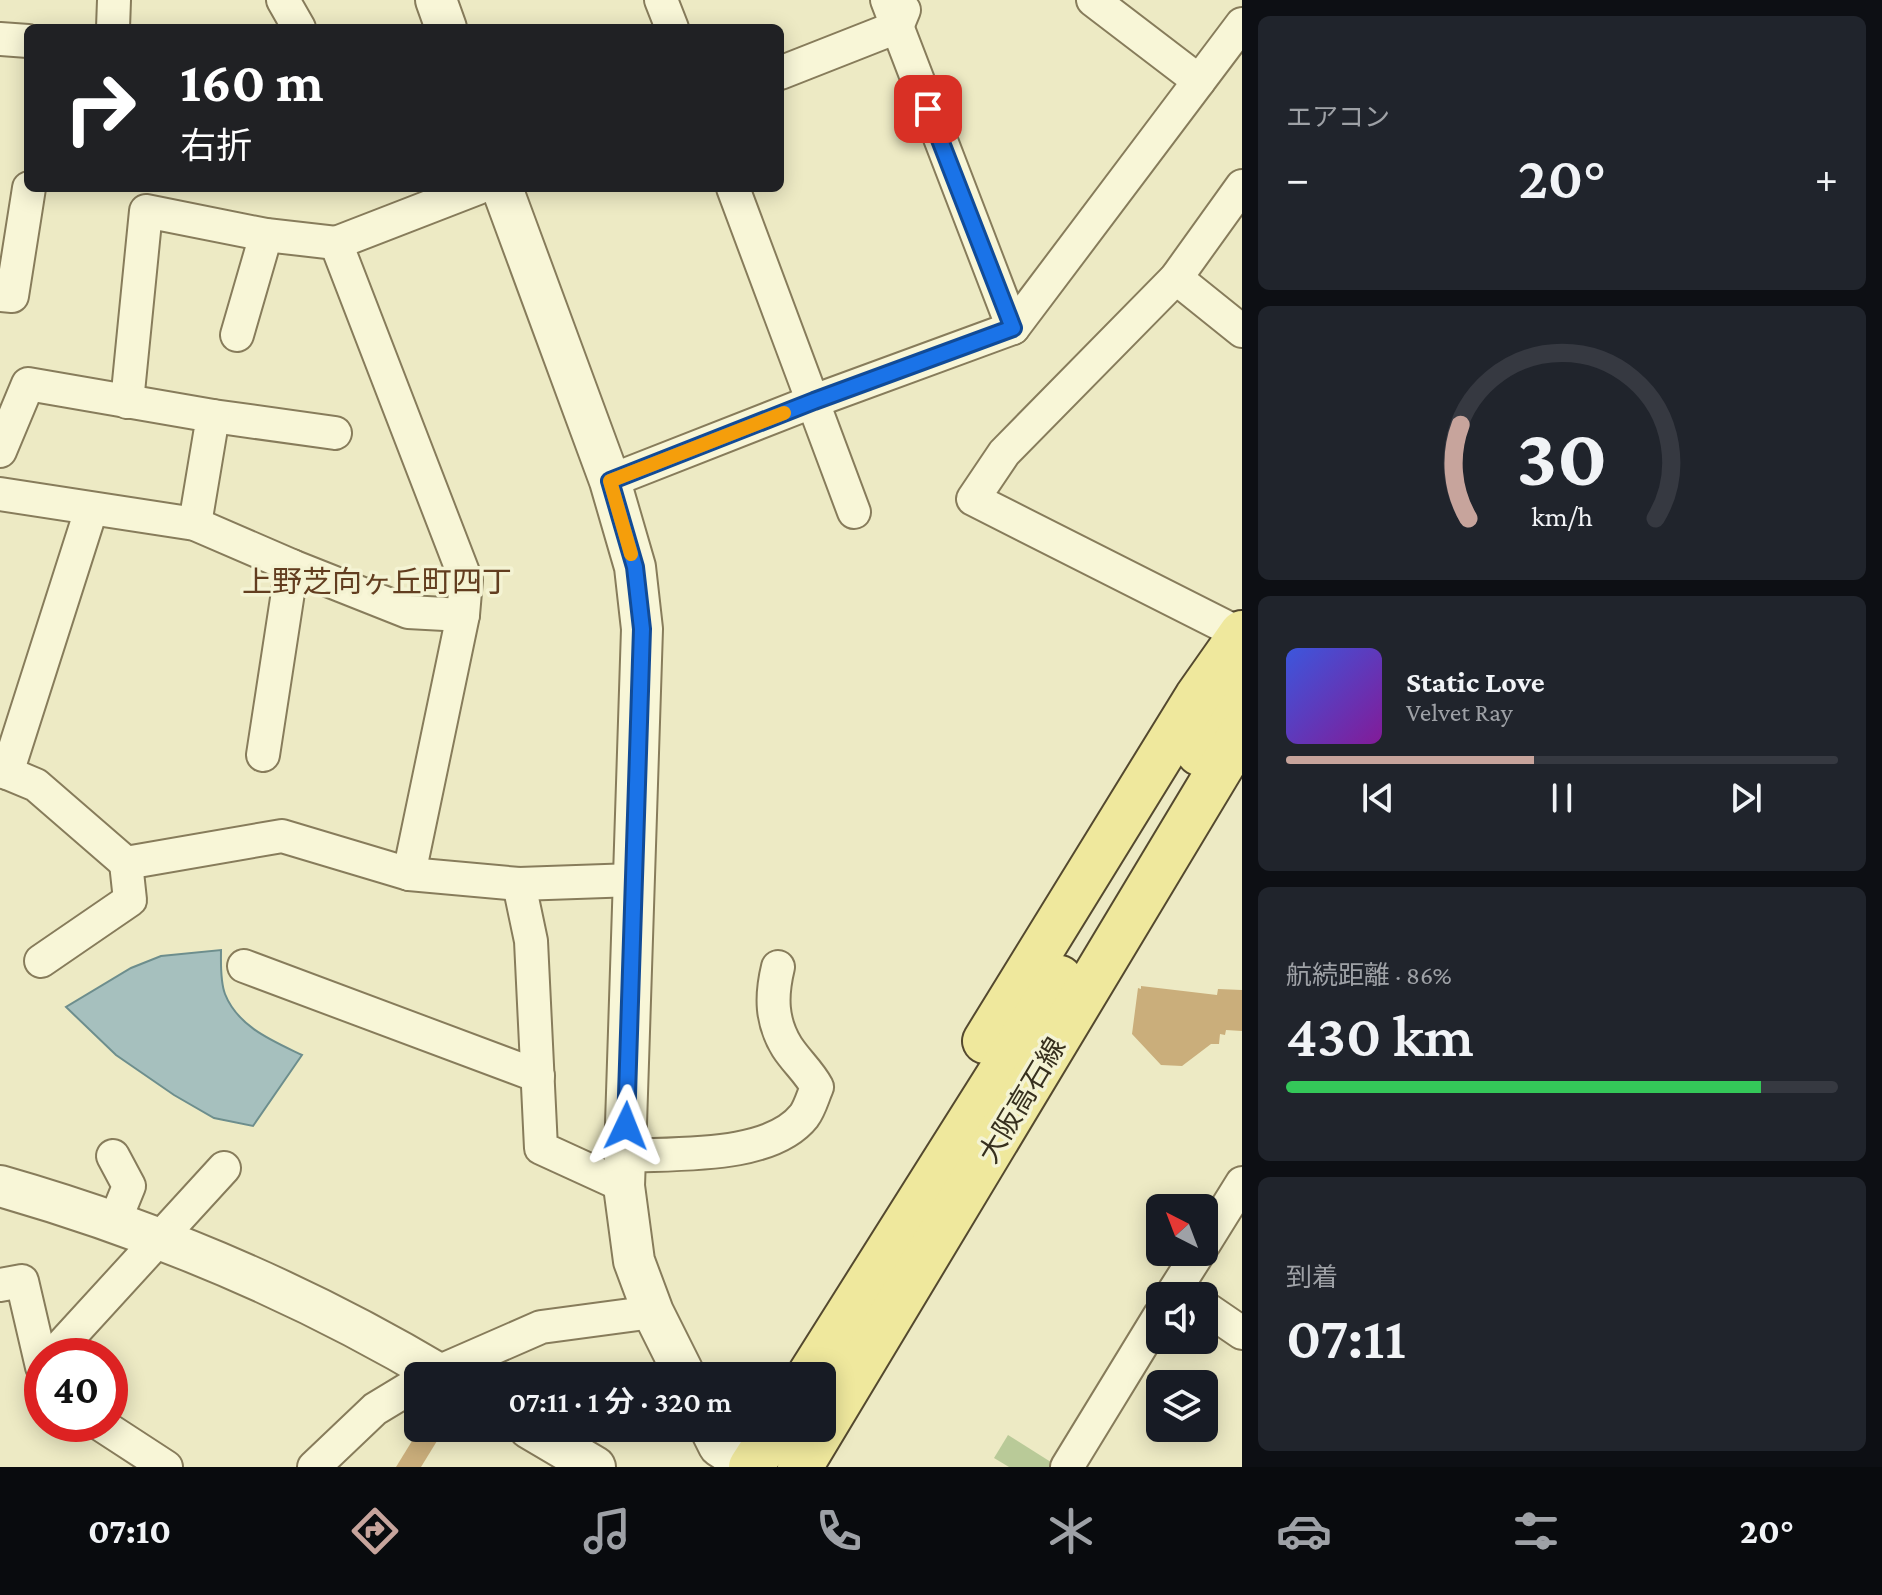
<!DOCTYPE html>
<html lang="ja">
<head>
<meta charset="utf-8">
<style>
	body { margin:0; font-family:"Crimson Pro","Noto Sans JP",serif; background:#20242c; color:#f1f3f6; height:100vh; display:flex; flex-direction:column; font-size:30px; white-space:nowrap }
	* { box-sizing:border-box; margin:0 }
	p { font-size:26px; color:#9ea1a6 }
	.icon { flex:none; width:44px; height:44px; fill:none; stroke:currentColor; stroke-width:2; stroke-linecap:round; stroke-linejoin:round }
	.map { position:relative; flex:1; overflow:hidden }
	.panel { display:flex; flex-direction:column; gap:16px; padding:16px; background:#0d0f14; width:640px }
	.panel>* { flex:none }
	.top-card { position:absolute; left:24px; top:24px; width:760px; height:168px; border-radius:12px; box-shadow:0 4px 20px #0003; background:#202124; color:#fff; overflow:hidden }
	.needle { width:52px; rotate:318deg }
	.buttons { position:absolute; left:1146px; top:1194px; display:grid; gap:16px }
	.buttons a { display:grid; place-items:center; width:72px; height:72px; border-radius:12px; background:#171b24; box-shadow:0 4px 20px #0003; font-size:40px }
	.speed { position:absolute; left:24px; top:1338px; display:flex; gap:16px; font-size:40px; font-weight:700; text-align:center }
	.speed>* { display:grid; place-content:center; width:104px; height:104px; border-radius:50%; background:#171b24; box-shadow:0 4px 20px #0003; line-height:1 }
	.speed .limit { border:12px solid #d22; background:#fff; color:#111 }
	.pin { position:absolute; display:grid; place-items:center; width:68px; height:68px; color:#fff; margin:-34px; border-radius:16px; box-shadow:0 4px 12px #0006 }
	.me { position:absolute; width:88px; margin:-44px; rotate:2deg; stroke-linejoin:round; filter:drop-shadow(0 0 6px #0008) }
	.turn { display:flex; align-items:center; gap:28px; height:168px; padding:0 24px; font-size:36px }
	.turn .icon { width:104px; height:104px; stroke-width:2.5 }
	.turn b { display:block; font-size:56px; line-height:68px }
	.big { font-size:60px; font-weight:600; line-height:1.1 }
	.panel .widget { flex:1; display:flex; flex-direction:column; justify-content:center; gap:12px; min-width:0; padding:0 28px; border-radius:12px; background:#20242c }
	.panel .dial { align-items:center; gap:0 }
	.dial svg { height:208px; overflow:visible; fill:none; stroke:#363941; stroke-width:7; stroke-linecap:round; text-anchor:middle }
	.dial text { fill:#f1f3f6; stroke:none }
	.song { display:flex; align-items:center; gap:24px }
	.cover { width:96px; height:96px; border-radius:12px; background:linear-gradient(135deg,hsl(230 70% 55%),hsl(290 70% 35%)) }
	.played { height:8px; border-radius:4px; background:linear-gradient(90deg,#c7a49c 45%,#363941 45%) }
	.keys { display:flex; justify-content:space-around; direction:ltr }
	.heat { display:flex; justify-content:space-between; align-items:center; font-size:44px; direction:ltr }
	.charge { height:12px; border-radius:6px; background:linear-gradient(90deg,#34c759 86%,#363941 0) }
	.trip { position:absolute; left:404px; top:1362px; width:432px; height:80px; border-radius:12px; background:#171b24; box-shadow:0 4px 20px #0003; font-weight:600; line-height:80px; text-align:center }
	.menu { display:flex; height:128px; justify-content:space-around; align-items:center; background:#090b0e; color:#9ea1a6 }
	.menu .icon { width:56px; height:56px }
	.menu .active { color:#c7a49c }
	.menu b { font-size:36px; color:#f1f3f6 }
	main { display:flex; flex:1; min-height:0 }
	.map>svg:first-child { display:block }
	.green { fill:#b9ca98 }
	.water { fill:#a6c0be; stroke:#6d8e8d; stroke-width:2 }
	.building { fill:#caae7b }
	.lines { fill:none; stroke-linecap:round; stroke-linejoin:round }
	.minor-casing { stroke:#877c5b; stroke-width:36 }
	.tertiary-casing { stroke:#877c5b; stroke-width:44 }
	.primary-casing { stroke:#54492f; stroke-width:48 }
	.minor { stroke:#f8f6d7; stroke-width:32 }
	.tertiary { stroke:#f8f6d7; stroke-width:40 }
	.primary { stroke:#efe89d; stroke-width:44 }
	.route-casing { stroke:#114b97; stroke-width:20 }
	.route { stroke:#1a73e8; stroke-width:14 }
	.slow { stroke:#f59e0b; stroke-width:14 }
	.labels { text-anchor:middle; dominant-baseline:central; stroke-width:7; stroke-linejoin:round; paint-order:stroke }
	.street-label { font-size:28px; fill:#37301e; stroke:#f4f3d3 }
	.neighbourhood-label { font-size:30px; fill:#623d1f; stroke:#f4f3d3 }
</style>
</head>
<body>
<main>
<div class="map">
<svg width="1242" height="1467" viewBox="0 0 1242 1467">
	<rect width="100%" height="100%" fill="#edeac4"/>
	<!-- green -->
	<polygon class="green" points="1008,1435 1054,1464 1052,1467 1009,1467 994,1458"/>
	<!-- water -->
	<path class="water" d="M221,950C221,963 220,981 225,994C238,1027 273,1041 302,1055L253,1126L214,1118L174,1095L116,1055L66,1007L131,968L161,956Z"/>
	<!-- building -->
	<g class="building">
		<polygon points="1141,986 1217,995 1218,989 1242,990 1242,1031 1226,1030 1225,1035 1220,1034 1219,1044 1211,1044 1182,1066 1161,1065 1132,1034 1138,988 1141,989"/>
		<polygon points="420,1428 445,1428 421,1467 396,1467"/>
	</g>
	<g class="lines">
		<!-- minor casing -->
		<g class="minor-casing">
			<g id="minor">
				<polyline points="283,0 299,28"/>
				<polyline points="661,0 672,28"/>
				<polyline points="887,0 1013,328"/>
				<polyline points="1093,0 1199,81"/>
				<polyline points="113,28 114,0"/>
				<polyline points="0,39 28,41"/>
				<polyline points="780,73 897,27 904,10"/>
				<polyline points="1242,186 1176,278 1004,453 973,499 1242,635"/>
				<polyline points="733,188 854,512"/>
				<polyline points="1176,278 1242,331"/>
				<polyline points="0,295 12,296 29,188"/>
				<polyline points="237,335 266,235"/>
				<polyline points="127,402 146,211 266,235 336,243"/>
				<polyline points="213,416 335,433"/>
				<polyline points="0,451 28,384 213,416 195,524"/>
				<polyline points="610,481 814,401 1013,328 1242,24"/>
				<polyline points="0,494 195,524 292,566 408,612 463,615"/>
				<polyline points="263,755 292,566"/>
				<polyline points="0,770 36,785 126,863 282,836 409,874 519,884 634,880"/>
				<polyline points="7,773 91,510"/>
				<polyline points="409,874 463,615 466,580 336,243 478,188"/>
				<polyline points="519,884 531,941 541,1148 624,1186"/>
				<polyline points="41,961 130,900 126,863"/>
				<polyline points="244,966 538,1076"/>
				<polyline points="113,1156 129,1186 114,1223"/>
				<path d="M625,1156C676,1153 770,1159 804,1116C810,1108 813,1096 817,1087C809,1072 796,1061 787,1047C771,1021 771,996 778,967"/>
				<polyline points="1204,1244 1242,1183"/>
				<polyline points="0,1285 22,1281 42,1367"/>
				<polyline points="1171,1296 1199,1252"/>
				<polyline points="1204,1307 1242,1333"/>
				<polyline points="52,1356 224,1168"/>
				<polyline points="429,1376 541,1327 653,1312"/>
				<polyline points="100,1424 166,1467"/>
				<polyline points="314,1467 375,1409 418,1383"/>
				<polyline points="1067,1467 1160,1315"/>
			</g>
		</g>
		<!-- tertiary casing -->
		<g class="tertiary-casing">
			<g id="tertiary">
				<polyline points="436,0 446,28"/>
				<polyline points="502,188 610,481 635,567 642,629 624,1186 634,1261 653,1312 685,1376"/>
				<path d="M0,1186C154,1230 305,1294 442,1376"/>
				<polyline points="529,1428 595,1467"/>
				<polyline points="710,1428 719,1446 751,1467"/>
			</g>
		</g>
		<!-- primary casing -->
		<g class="primary-casing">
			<g id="primary">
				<polyline points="1199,753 1242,683"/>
				<polyline points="985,1041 1197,697 1242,633"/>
				<polyline points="809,1376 1060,978"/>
				<polyline points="751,1467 776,1428"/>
				<polyline points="800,1467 1242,732"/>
			</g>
		</g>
		<!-- minor -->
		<use href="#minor" class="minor"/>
		<!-- tertiary -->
		<use href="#tertiary" class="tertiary"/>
		<!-- primary -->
		<use href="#primary" class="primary"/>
	</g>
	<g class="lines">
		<!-- route casing -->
		<g class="route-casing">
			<polyline id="route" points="626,1126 642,629 635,567 610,481 814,401 1013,328 928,109"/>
		</g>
		<!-- route -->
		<use href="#route" class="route"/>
		<!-- slow -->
		<polyline class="slow" points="631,554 610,481 784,413"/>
	</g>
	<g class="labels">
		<!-- street labels -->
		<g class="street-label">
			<text transform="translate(1022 1100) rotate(-59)">大阪高石線</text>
		</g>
		<!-- neighbourhood labels -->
		<g class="neighbourhood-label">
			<text x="377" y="581">上野芝向ヶ丘町四丁</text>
		</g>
	</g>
</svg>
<div class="buttons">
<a><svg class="needle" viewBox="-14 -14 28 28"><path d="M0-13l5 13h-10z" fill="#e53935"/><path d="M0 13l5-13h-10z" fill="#9ea1a6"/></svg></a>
<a><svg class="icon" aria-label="sound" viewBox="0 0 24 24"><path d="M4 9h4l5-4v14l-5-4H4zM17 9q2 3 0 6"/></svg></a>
<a><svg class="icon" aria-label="layers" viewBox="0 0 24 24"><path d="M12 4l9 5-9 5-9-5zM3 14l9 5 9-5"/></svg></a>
</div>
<div class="speed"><div class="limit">40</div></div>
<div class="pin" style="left:928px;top:109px;background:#d93025"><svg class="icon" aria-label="arrive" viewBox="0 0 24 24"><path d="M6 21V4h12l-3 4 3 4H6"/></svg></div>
<svg class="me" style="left:626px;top:1126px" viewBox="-20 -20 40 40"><path d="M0-17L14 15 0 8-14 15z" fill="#1a73e8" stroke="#fff" stroke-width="4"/></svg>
<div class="trip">07:11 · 1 分 · 320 m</div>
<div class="top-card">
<div class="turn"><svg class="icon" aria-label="right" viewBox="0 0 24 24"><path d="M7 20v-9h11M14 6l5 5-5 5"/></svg><div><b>160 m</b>右折</div></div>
</div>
</div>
<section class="panel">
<div class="widget"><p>エアコン</p>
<div class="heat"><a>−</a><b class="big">20°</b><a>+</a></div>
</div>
<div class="widget dial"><svg viewBox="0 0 100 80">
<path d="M14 69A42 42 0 1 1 86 69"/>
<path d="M14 69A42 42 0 0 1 11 33" stroke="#c7a49c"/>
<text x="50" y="56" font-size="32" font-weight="700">30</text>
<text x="50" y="72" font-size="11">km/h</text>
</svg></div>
<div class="widget">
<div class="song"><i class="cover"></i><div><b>Static Love</b><p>Velvet Ray</p></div></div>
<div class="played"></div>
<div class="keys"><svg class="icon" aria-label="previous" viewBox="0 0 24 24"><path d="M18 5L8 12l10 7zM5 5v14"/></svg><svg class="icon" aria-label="pause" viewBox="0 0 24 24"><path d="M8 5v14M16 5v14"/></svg><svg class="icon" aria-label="next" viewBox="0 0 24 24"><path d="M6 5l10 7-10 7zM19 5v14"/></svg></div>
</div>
<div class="widget"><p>航続距離 · 86%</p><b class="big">430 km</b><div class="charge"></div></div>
<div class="widget"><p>到着</p><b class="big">07:11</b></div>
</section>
</main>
<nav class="menu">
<b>07:10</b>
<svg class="icon active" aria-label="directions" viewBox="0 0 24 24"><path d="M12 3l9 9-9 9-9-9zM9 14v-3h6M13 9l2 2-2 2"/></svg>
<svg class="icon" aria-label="music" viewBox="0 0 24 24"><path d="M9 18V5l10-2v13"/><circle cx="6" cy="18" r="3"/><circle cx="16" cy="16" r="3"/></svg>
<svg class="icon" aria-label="phone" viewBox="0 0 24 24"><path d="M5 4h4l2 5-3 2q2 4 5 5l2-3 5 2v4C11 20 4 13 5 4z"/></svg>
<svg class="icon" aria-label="climate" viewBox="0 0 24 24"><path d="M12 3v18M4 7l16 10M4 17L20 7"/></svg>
<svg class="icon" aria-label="car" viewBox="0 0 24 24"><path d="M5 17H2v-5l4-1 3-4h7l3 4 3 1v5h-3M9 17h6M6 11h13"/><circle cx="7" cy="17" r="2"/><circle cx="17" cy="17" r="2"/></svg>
<svg class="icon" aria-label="filters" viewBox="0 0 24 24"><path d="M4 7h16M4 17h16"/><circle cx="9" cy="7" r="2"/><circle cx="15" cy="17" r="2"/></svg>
<b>20°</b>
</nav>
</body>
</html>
